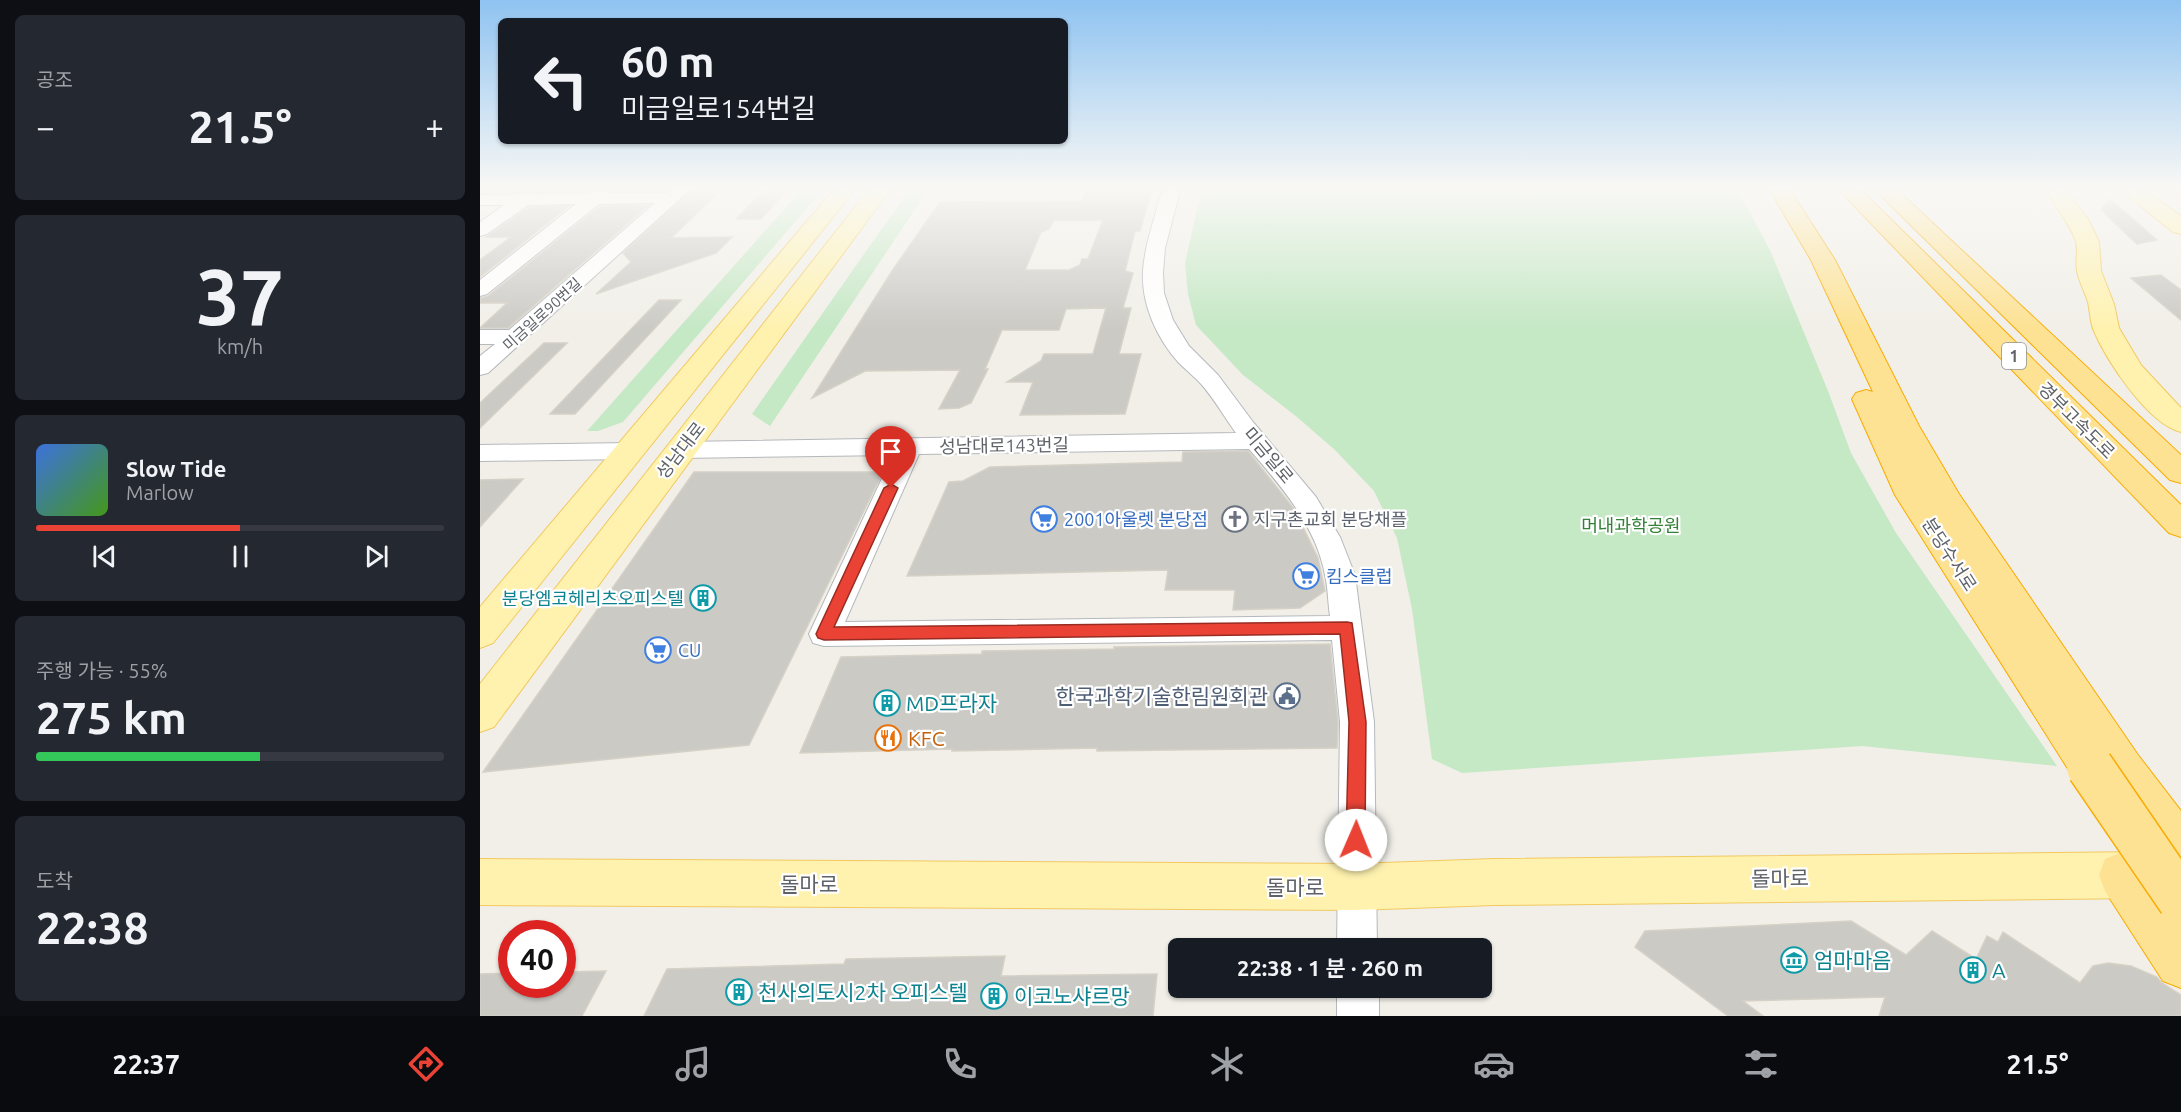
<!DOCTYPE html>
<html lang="ko">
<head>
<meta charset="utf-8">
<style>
	body { margin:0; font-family:Ubuntu,"Noto Sans KR",sans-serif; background:#242831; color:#f1f3f6; height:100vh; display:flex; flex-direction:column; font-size:22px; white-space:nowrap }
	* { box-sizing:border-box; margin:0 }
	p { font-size:20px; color:#9ea1a6 }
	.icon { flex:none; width:33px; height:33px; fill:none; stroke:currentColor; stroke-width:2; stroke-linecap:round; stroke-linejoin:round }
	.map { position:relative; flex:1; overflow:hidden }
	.side { display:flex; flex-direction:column; gap:15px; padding:15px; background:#0d0f14; width:480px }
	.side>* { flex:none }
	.banner { position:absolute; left:18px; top:18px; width:570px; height:126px; border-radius:9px; box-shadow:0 2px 4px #0004; background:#171b24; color:#f1f3f6; overflow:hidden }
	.speed { position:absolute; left:18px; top:920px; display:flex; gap:12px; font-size:30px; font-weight:700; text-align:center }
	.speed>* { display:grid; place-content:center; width:78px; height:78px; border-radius:50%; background:#171b24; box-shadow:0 2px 4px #0004; line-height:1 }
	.speed .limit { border:9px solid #d22; background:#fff; color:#111 }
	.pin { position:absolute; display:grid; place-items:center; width:51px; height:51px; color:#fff; margin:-62px -26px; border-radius:50% 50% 50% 0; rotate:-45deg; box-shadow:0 0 6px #0007 }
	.pin .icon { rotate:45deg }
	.me { position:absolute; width:66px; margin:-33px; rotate:1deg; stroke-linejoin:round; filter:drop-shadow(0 0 4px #0008) }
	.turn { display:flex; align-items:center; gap:21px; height:126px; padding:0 24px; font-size:27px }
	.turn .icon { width:78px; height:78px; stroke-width:2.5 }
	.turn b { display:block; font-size:42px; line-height:51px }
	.big { font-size:45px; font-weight:600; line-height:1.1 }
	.side .widget { flex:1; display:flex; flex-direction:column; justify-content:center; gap:9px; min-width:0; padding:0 21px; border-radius:9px; background:#242831 }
	.side .dial { align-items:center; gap:0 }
	.dial b { font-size:78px; line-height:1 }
	.song { display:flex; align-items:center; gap:18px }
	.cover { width:72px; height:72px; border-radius:9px; background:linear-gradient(135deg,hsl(220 70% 55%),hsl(100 70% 35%)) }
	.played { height:6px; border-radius:3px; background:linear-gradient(90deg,#ea4335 50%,#363941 50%) }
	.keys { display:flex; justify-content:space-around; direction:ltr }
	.heat { display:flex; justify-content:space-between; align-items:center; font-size:33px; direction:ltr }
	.charge { height:9px; border-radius:4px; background:linear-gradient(90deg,#34c759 55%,#363941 0) }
	.trip { position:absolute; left:688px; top:938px; width:324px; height:60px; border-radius:9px; background:#171b24; box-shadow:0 2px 4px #0004; font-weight:600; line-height:60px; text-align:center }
	.tabs { display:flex; height:96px; justify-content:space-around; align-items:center; background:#090b0e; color:#9ea1a6 }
	.tabs .icon { width:42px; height:42px }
	.tabs .selected { color:#ea4335 }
	.tabs b { font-size:27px; color:#f1f3f6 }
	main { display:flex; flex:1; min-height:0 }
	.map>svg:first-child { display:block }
	.green { fill:#c5e8c5 }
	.building { fill:#cccac5; stroke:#d6d1c6; stroke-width:1.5; fill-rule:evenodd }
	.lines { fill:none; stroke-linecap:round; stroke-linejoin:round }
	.minor-casing { stroke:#b5b8bc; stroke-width:2 }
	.major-casing { stroke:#f2c960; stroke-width:2 }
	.highway-casing { stroke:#f9ab00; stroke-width:2 }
	.minor { fill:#fff; fill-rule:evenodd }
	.major { fill:#fff2af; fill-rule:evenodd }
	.highway { fill:#fde293; fill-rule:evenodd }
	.highway-bridge-casing { stroke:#f9ab00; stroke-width:49; stroke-linecap:butt }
	.highway-bridge { stroke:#fde293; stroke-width:46 }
	.route { fill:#ea4335; stroke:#982c22; stroke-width:1.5 }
	.labels { text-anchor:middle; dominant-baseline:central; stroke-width:4.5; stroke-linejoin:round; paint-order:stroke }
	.far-street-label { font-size:15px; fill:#5f6368; stroke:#fff }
	.shield { fill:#fff; stroke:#8f9295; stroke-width:1.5 }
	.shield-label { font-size:16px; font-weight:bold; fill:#5f6368 }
	.street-label { font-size:18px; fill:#5f6368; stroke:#fff }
	.shop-label { font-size:18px; fill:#366cbe; stroke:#fff; text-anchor:start }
	.worship-label { font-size:18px; fill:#5b616d; stroke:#fff; text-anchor:start }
	.park-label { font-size:18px; fill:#348238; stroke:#fff }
	.culture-label { font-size:18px; fill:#0d838f; stroke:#fff; text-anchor:end }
	.near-service-label { font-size:21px; fill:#4e5e75; stroke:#fff; text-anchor:end }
	.near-culture-label { font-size:21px; fill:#0d838f; stroke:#fff; text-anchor:start }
	.near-food-label { font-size:21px; fill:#c56008; stroke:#fff; text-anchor:start }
	.near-street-label { font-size:21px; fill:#5f6368; stroke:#fff }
</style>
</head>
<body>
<main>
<section class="side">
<div class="widget"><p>공조</p>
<div class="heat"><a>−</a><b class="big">21.5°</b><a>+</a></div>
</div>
<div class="widget dial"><b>37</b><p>km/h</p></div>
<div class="widget">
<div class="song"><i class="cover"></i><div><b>Slow Tide</b><p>Marlow</p></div></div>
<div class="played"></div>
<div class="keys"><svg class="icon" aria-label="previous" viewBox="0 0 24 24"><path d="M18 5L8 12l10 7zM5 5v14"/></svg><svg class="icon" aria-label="pause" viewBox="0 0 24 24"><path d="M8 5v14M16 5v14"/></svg><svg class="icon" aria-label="next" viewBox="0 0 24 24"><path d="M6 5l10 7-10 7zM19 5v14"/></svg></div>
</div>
<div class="widget"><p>주행 가능 · 55%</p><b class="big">275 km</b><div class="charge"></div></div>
<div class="widget"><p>도착</p><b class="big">22:38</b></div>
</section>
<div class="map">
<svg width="1701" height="1016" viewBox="0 0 1701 1016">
	<rect width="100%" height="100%" fill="#f1efe8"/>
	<!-- green -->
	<g class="green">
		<polygon points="324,187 345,187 143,422 118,431 107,431"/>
		<polygon points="431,187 450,187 290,426 272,414"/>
		<polygon points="722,187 1256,187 1290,250 1348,391 1371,453 1416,533 1577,766 1382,746 982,773 952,759 932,609 917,538 894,491 855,450 817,417 763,375 716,325 708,294 705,263"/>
	</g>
	<!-- building -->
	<g class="building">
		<polygon points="0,187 191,187 186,191 127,191 120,188 110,192 0,193"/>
		<polygon points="215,187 244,187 191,238 252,237 236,253 116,294 151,262 143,253"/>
		<polygon points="287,187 310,187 281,219 256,219"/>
		<path d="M608,187H673L660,231H655L645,271L653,273L643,308H651L639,354H661L645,414L540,415L553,382H527L561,361L564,354H613L626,308L586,309L579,330H522L505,369H508L491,403L479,408L459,409L480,370L385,371L332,398L412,271L460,202L602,201ZM574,220H623L608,259H602L600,265L589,270H545L561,232L569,229Z"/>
		<polygon points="1630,199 1677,240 1657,244 1621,210"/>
		<polygon points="169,205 28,328 0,328 27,303 0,303 0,298 8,296 120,206"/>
		<polygon points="89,206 0,277 0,260 31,237 6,237 49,207"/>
		<polygon points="1681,275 1701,290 1701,320 1651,278"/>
		<polygon points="179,300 201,300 95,414 70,414"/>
		<polygon points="64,343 87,343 0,428 0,403"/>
		<polygon points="768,451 814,509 838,558 845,591 820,608 753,610 755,590 685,590 688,570 427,576 469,482 483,481 510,467 702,462 703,452"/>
		<polygon points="214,472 403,472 269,745 3,772"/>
		<polygon points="43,479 0,527 0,480"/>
		<polygon points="850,644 858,722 857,748 617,751 617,748 472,751 472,749 320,753 361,657 502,654 502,651 634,649 634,647"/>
		<polygon points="1371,921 1426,955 1452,931 1496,959 1507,936 1518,942 1523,932 1600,983 1613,966 1628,963 1651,966 1677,977 1682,983 1701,995 1701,1016 1399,1016 1405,997 1263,1001 1283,1016 1248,1016 1155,947 1165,931"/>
		<polygon points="525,956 521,976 677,974 673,1016 164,1016 187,969 364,964 366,959"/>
		<polygon points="126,971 102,1016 0,1016 0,974 32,973 32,984 82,984 82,972"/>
	</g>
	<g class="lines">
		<!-- minor casing -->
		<g class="minor-casing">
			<g id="minor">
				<polygon points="194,187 213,187 8,373 0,375 0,356 15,344 0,344 0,330 29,330 175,203 119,204 7,294 0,296 0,280 96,204 48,205 7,234 0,236 0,222 24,205 0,205 0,195 110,194 119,190 127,193 187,193"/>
				<path d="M683,187H701L685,248L683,273L684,293L693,320L709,346L738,375L773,422L836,497L860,537L875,575L894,722L897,948H857L860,722L852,640L344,646L333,643L329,634L413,455L201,458L192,456L188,450L192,444L201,442L756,433C745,418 735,400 722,385C715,377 706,370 699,363C677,339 661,304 663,271C665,242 676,215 683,187ZM769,449C801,486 836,526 845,575C848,588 848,603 850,616L365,622L439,454Z"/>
				<polygon points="150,443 159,445 163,451 159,457 150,459 0,461 0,445"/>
				<rect x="857" y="987" width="42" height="29"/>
			</g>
		</g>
		<!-- major casing -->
		<g class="major-casing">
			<g id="major">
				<polygon points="356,187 377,187 13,643 0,648 0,607"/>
				<polygon points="391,187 412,187 14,727 0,732 0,684"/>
				<path d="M1567,187H1587L1590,196L1608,219L1619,242L1621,271L1634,304L1639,328L1661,365L1701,408V432C1668,424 1626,360 1613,329C1610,320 1610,311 1608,302C1605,292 1599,282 1597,271C1595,261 1599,249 1595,239C1588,220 1572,206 1567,187Z"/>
				<polygon points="1637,187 1660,187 1701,216 1701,234 1693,232"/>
				<polygon points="1688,187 1701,187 1701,195 1694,193"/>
				<polygon points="1663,852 1680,859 1686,875 1680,891 1663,898 1014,905 875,910 0,905 0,859 875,864 1014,859"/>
			</g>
		</g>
		<!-- highway casing -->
		<g class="highway-casing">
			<g id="highway">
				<polygon points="1288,187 1308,187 1355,260 1439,426 1479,494 1658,755 1701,811 1701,870 1685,863 1626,778 1610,786 1595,780 1415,495 1372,399 1376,393 1386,390 1393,392 1331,260"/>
				<polygon points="1356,187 1378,187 1701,505 1701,537 1689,533"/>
				<polygon points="1392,187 1414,187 1701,455 1701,483 1690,480"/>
				<polygon points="1642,852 1659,859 1701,920 1701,988 1683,981 1625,891 1619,875 1625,859"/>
			</g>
		</g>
		<!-- minor -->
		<use href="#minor" class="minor"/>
		<!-- major -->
		<use href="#major" class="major"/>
		<!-- highway -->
		<use href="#highway" class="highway"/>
		<!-- highway-bridge casing -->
		<g class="highway-bridge-casing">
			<polyline id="highway-bridge" points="1610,767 1701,900"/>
		</g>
		<!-- highway-bridge -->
		<use href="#highway-bridge" class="highway-bridge"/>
	</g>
	<!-- sky -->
	<linearGradient id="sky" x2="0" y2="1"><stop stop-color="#8fc3f1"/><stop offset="0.57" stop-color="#f9f8f5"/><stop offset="1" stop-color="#f9f8f5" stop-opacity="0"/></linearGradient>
	<rect width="1701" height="329" fill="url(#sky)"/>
	<!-- route -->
	<polygon class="route" points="411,484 418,488 354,627 867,622 872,623 886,722 885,840 883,846 876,848 869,846 866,840 869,722 860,634 344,640 338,638 336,634 404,488"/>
	<!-- icons -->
	<defs>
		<g id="supermarket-ring" transform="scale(1.35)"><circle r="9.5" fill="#fff" stroke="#3f7fe0" stroke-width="1.5"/><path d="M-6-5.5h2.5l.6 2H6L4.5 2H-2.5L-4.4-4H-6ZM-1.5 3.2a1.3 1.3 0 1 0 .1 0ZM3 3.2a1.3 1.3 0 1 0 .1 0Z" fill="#3f7fe0"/></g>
		<g id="church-ring" transform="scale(1.35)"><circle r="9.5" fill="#fff" stroke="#6b7280" stroke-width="1.5"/><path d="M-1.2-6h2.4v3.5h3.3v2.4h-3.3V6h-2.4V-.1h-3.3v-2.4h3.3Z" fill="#6b7280"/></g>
		<g id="building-ring" transform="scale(1.35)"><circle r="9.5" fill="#fff" stroke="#0f9aa8" stroke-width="1.5"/><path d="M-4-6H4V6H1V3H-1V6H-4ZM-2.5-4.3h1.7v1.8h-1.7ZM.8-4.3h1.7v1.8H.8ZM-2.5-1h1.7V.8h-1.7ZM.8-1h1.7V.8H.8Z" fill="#0f9aa8"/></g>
		<g id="civic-ring" transform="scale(1.35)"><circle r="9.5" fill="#fff" stroke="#5c6f8a" stroke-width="1.5"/><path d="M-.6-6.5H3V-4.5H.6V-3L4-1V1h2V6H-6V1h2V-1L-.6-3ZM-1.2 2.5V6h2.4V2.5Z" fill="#5c6f8a"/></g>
		<g id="restaurant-ring" transform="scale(1.35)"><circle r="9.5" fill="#fff" stroke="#e8710a" stroke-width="1.5"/><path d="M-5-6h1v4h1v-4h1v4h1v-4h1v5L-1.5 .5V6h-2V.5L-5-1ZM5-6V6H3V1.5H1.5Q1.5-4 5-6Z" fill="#e8710a"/></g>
		<g id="museum-ring" transform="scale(1.35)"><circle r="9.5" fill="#fff" stroke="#0f9aa8" stroke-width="1.5"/><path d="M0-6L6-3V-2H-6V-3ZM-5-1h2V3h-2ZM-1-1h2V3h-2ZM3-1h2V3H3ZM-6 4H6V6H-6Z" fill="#0f9aa8"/></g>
	</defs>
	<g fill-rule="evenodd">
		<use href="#supermarket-ring" x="564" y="519"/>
		<use href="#church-ring" x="755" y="519"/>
		<use href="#supermarket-ring" x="826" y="576"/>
		<use href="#building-ring" x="223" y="598"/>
		<use href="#supermarket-ring" x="178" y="650"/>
		<use href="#civic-ring" x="807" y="696"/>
		<use href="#building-ring" x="407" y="703"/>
		<use href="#restaurant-ring" x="408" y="738"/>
		<use href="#museum-ring" x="1314" y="960"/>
		<use href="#building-ring" x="1493" y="970"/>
		<use href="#building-ring" x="259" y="992"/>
		<use href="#building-ring" x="514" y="996"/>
	</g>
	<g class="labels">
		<!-- far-street labels -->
		<g class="far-street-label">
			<text transform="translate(62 314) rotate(-42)">미금일로90번길</text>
		</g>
		<!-- shield labels -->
		<rect class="shield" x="1522" y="343" width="24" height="26" rx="4.5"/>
		<g class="shield-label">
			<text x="1534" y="356">1</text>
		</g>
		<!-- street labels -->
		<g class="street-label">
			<text transform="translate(1597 420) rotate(45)">경부고속도로</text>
			<text transform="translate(524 445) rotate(-1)">성남대로143번길</text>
			<text transform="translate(200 450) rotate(-52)">성남대로</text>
			<text transform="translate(789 455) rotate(50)">미금일로</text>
			<text transform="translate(1470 554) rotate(57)">분당수서로</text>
		</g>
		<!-- shop labels -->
		<g class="shop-label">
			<text x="584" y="519">2001아울렛 분당점</text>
			<text x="846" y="576">킴스클럽</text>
			<text x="198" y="650">CU</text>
		</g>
		<!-- worship labels -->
		<g class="worship-label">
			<text x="774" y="519">지구촌교회 분당채플</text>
		</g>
		<!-- park labels -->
		<g class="park-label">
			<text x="1151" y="525">머내과학공원</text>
		</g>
		<!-- culture labels -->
		<g class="culture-label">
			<text x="204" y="598">분당엠코헤리츠오피스텔</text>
		</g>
		<!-- near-service labels -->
		<g class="near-service-label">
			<text x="788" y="696">한국과학기술한림원회관</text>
		</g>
		<!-- near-culture labels -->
		<g class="near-culture-label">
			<text x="426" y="703">MD프라자</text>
			<text x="1334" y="960">엄마마음</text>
			<text x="1512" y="970">A</text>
			<text x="278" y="992">천사의도시2차 오피스텔</text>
			<text x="534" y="996">이코노샤르망</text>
		</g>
		<!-- near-food labels -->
		<g class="near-food-label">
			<text x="428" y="738">KFC</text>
		</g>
		<!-- near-street labels -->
		<g class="near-street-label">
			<text transform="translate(1300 878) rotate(-1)">돌마로</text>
			<text x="329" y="884">돌마로</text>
			<text x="815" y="887">돌마로</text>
		</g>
	</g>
</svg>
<div class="speed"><div class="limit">40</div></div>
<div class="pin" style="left:411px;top:488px;background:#d93025"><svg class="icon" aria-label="arrive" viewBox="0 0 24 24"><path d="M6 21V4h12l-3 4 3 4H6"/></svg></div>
<svg class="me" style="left:876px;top:840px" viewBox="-20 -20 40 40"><circle r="19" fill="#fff"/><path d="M0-13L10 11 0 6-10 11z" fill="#ea4335"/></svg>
<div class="trip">22:38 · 1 분 · 260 m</div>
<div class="banner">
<div class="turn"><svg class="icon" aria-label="left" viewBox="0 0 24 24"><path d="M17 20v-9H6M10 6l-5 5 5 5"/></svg><div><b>60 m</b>미금일로154번길</div></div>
</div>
</div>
</main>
<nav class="tabs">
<b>22:37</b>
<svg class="icon selected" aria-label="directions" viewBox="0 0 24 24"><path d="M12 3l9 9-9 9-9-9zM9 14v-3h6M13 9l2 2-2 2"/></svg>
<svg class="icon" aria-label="music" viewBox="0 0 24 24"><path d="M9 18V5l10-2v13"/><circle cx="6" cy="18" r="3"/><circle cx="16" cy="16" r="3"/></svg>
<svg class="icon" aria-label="phone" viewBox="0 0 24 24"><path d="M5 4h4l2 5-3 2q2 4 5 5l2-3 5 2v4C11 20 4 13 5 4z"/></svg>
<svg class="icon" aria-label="climate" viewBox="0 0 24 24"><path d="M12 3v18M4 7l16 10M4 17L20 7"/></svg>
<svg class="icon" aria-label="car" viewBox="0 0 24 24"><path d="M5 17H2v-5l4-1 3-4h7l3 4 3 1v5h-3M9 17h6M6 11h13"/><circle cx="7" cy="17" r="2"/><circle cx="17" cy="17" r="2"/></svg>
<svg class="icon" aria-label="filters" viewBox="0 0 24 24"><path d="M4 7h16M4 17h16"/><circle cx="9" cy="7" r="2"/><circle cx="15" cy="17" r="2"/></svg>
<b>21.5°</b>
</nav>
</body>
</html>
